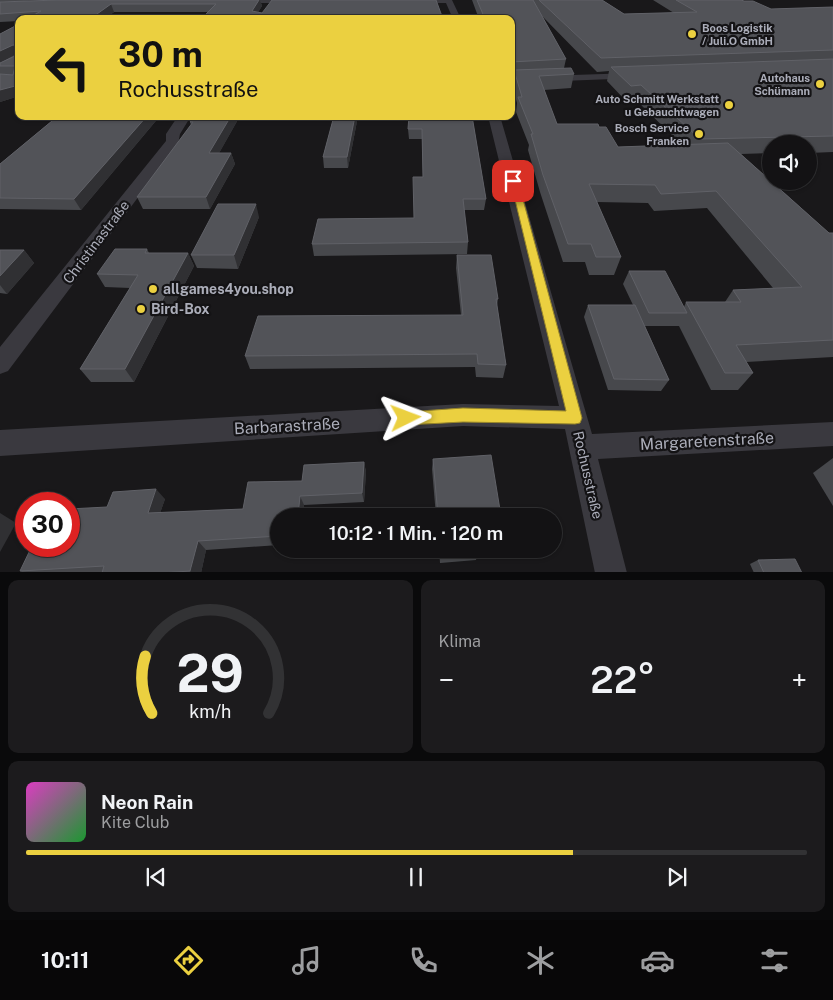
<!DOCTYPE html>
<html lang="de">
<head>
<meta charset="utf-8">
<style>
	body { margin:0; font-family:"Public Sans",sans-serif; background:#1c1b1d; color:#f1f3f6; height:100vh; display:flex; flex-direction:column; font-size:19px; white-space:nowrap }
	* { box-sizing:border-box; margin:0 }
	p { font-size:16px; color:#9d9ea0 }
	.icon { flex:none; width:28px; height:28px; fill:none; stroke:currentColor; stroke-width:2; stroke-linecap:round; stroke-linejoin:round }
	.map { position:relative; height:572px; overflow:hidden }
	.details { display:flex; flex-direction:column; gap:8px; padding:8px; background:#0a0a0b; flex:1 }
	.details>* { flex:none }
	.guide { position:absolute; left:15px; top:15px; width:500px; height:105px; border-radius:10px; box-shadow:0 1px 4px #0004,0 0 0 1px #323234; background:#ebd040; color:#111; overflow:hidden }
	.tools { position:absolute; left:762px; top:135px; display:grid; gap:10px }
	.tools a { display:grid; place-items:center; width:55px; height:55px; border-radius:50%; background:#131214; box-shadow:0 1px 4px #0004,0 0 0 1px #323234; font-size:25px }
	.speed { position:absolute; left:15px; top:492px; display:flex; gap:10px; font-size:25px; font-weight:700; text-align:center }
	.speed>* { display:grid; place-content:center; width:65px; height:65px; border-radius:50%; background:#131214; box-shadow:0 1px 4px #0004,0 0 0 1px #323234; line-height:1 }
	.speed .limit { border:8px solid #d22; background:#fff; color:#111 }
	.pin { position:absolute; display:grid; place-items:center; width:42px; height:42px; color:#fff; margin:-21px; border-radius:10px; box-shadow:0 2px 8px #0006 }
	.me { position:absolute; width:55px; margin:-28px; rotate:87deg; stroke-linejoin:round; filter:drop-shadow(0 0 4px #0008) }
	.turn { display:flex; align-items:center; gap:18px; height:105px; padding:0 20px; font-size:22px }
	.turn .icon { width:65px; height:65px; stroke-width:2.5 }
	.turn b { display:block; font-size:35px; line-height:42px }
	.big { font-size:38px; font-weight:600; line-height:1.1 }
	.details .tile { flex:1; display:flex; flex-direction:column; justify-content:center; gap:8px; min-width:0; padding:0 18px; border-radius:10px; background:#1c1b1d }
	.details .dial { align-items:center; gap:0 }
	.dial svg { height:130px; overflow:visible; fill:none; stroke:#323234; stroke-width:7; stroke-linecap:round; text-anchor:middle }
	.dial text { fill:#f1f3f6; stroke:none }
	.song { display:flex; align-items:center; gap:15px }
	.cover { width:60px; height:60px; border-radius:8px; background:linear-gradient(135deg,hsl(310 70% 55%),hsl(130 70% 35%)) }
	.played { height:5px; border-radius:2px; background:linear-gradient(90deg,#ebd040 70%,#323234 70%) }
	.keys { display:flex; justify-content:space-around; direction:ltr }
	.heat { display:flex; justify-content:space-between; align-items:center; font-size:28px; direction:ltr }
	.details .tiles { flex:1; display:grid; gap:8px; grid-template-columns:1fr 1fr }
	.tile:last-child { grid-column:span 2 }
	.trip { position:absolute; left:270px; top:508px; width:292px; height:50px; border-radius:25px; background:#131214; box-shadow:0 1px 4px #0004,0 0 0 1px #323234; font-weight:600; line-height:50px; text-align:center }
	.menu { display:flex; height:80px; justify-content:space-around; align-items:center; background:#080708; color:#9d9ea0 }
	.menu .icon { width:35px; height:35px }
	.menu .current { color:#ebd040 }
	.menu b { font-size:22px; color:#f1f3f6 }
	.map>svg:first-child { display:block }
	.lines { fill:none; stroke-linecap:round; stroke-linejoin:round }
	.minor { fill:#3a393f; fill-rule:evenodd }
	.wall { fill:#47484c; fill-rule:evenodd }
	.shaded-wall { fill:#303033 }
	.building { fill:#525358; stroke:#606167 }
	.route { fill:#ebd040; stroke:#99872a }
	.poi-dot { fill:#ebd040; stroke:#141315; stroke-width:2 }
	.labels { text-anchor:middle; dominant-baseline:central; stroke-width:4.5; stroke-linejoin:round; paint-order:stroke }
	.far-poi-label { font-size:11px; font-weight:bold; fill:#abadb9; stroke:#141315; text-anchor:end }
	.street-label { font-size:14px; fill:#abadb9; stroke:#141315 }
	.poi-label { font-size:14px; font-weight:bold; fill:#abadb9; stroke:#141315; text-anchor:start }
	.near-street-label { font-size:16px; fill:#abadb9; stroke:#141315 }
</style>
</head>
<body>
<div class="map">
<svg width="833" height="573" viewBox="0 0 833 573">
	<rect width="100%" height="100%" fill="#19181a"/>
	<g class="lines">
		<!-- minor -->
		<g class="minor">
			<polygon points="231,0 301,0 302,1 298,3 234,3"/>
			<polygon points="406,0 452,0 461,19 453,19 446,3 409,3"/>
			<polygon points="634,73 638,74 638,78 511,83 511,77"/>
			<polygon points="178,116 191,116 180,134 178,144 8,371 0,374 0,347 166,141 166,134"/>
			<polygon points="488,116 500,116 592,434 833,422 833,446 598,459 627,573 595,573 565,429 463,426 0,456 0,430 463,404 559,406"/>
		</g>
	</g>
	<!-- wall -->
	<g class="wall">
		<polygon points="0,0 49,0 0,2"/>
		<polygon points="58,0 260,0 262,6 258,12 262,13 443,19 201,19 208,12 114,12 105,19 19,19 19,21 0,22 0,2"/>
		<path d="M472,0H602L624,14L674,13L653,0H741L771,9L833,7V152L809,153V144H771V153L741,154L829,233H833V357L746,362L753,373L738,390H711L679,326H645L669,380L661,391L608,390L584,317L588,305H633L623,284L629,271L684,307L686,302H725L733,290L773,288L707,208L654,211L648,203L597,202L621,257L614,275H589L585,262H563L540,192L528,150L529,145L516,112L517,103L512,85L513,76H511V19H479ZM542,16L597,72L609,71L607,81L626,101L636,100L682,145L618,147L599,127L557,124L544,90L571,88L574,74L564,68L566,59Z"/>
		<polygon points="19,24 19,96 0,102 0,34"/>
		<polygon points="51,116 160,116 81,210 0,209 0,164 53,120"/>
		<polygon points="195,116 240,116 219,153 231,153 235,164 210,209 143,209 137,197 191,125 190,122"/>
		<polygon points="334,116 358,116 348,168 324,168 323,157"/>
		<polygon points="472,116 486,199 484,210 464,210 468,242 467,254 314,256 312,244 414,218 423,177 422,139 409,139 408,129"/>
		<polygon points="259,217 238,269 197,268 191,255"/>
		<polygon points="147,249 149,253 188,253 194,266 134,382 91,382 80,369 130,288 105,287 97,274"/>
		<polygon points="0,250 24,250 34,263 7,294 0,293"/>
		<polygon points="457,255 498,299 497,306 506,365 503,378 476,377 475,367 250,369 245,356 461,315 456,268"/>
		<polygon points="833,458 833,506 813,473"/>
		<polygon points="433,459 501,516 436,516 432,469"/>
		<polygon points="364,462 366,472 364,502 304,505 303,516 279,516 279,545 206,550 201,573 24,573 20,571 107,507 165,499 160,513 243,509 302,481"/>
		<polygon points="439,549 477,549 478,552 476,560 440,563"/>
		<polygon points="758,560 802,573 754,573 750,564"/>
	</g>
	<!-- shaded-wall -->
	<g class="shaded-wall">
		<polygon points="259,0 260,0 262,6 254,19 252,11"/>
		<polygon points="111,4 114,12 105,19 90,19"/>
		<polygon points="13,45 18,53 0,63 0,51"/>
		<polygon points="18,85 19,96 0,102 0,90"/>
		<polygon points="147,116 160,116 81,210 74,199"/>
		<polygon points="231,116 240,116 213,164 209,153"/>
		<polygon points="355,116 358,116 348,168 347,157"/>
		<polygon points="231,153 235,164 210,209 206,197"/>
		<polygon points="256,204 259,217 238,269 234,255"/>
		<polygon points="24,250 34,263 7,294 0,285 0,276"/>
		<polygon points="188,253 194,266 134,382 125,369"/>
		<polygon points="364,462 366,472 364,502 362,493"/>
		<polygon points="156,489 165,499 157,522 148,513"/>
		<polygon points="300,496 304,505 303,516 298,516"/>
		<polygon points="0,513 16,523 0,552"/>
		<polygon points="198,541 206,550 201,573 192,573 190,571"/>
	</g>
	<!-- building -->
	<g class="building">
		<polygon points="58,0 259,0 252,11 262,13 272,0 436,0 443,19 237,19 236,18 235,19 201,19 216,4 111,4 90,19 27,19 41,11 0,14 0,2"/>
		<polygon points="477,0 533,0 566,59 511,62 511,19 485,19"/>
		<polygon points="539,0 602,0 624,14 697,12 676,0 741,0 744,1 753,1 771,9 833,7 833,50 601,58"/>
		<polygon points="19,24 19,85 0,90 0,74 13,75 15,66 0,66 0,63 15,56 16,45 13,45 0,51 0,34"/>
		<polygon points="833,59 833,136 700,139 641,85 631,86 611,67"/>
		<polygon points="571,68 574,74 539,76 557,124 598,124 599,127 606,127 618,147 728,143 829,233 833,233 833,340 736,345 753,373 725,373 686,302 741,302 733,290 802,287 716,191 661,194 655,185 589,184 621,257 596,257 591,244 568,244 543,175 531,134 533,134 518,97 522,97 514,70"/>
		<polygon points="58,116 147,116 74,199 0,198 0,164"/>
		<polygon points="195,116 231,116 209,153 231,153 206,197 137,197 193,122 190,122"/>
		<polygon points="334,116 355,116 347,157 323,157"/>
		<polygon points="409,116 472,116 486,199 463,199 468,242 312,244 318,219 414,218 413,177 423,177 422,129 408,129"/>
		<polygon points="218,204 256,204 234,255 191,255"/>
		<polygon points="115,249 147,249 145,253 188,253 125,369 80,369 138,275 97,274"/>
		<polygon points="0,250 24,250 0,276"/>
		<polygon points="457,255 491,255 498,299 496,299 506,365 478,364 477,354 245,356 258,316 463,315"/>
		<polygon points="629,271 665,271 687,313 649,313"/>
		<polygon points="588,305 635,305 669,380 614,379"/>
		<polygon points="491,455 501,516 438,516 433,459"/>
		<polygon points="364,462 362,493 300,496 298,516 279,516 279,536 198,541 190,571 161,573 102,573 104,566 20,571 32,546 69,546 69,509 107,507 113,492 156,489 148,513 243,509 248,482 302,481 304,465"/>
		<polygon points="440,549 477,549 478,552 441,555"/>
		<polygon points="795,559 802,573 764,573 758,560"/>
	</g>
	<!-- route -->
	<polygon class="route" points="510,179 518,181 582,418 580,423 575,424 463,422 406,425 401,423 399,418 401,414 406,412 463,408 566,411"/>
	<!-- markers -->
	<g class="poi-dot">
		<circle cx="692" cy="34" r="5"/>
		<circle cx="820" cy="84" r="5"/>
		<circle cx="729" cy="105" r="5"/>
		<circle cx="699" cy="134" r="5"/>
		<circle cx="153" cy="289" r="5"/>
		<circle cx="141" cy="309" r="5"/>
	</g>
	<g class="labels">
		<!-- far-poi labels -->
		<g class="far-poi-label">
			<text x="702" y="28" text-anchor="start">Boos Logistik<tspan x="702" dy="13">/ Juli.O GmbH</tspan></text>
			<text x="810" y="78">Autohaus<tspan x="810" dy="13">Schümann</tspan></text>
			<text x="719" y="99">Auto Schmitt Werkstatt<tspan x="719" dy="13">u Gebauchtwagen</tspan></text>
			<text x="689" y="128">Bosch Service<tspan x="689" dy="13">Franken</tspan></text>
		</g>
		<!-- street labels -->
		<g class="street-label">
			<text transform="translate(96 242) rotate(-53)">Christinastraße</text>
			<text transform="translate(588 475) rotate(77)">Rochusstraße</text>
		</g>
		<!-- poi labels -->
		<g class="poi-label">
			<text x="163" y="289">allgames4you.shop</text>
			<text x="151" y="309">Bird-Box</text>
		</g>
		<!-- near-street labels -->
		<g class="near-street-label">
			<text transform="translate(287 426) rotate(-3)">Barbarastraße</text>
			<text transform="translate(707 441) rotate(-3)">Margaretenstraße</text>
		</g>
	</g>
</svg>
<div class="tools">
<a><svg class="icon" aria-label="sound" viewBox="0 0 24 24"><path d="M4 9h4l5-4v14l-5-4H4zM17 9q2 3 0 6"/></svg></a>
</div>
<div class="speed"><div class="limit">30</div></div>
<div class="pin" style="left:513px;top:181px;background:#d93025"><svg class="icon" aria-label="arrive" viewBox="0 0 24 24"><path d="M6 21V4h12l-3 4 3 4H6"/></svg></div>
<svg class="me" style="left:406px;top:418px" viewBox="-20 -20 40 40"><path d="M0-17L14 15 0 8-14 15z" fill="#ebd040" stroke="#fff" stroke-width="4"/></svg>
<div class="trip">10:12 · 1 Min. · 120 m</div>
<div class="guide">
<div class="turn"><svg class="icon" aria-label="left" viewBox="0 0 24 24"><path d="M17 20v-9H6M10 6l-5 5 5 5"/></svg><div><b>30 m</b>Rochusstraße</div></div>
</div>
</div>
<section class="details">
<div class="tiles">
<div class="tile dial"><svg viewBox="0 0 100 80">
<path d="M14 69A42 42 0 1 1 86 69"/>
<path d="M14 69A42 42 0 0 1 10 34" stroke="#ebd040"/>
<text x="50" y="56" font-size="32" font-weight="700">29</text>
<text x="50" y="72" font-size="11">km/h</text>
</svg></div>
<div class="tile"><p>Klima</p>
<div class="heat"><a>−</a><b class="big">22°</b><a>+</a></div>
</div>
<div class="tile">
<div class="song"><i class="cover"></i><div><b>Neon Rain</b><p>Kite Club</p></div></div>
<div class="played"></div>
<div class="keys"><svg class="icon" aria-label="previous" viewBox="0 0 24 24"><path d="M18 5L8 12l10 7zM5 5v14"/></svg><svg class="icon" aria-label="pause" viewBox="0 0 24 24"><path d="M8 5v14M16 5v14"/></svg><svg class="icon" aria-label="next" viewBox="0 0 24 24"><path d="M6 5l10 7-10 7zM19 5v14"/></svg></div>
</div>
</div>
</section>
<nav class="menu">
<b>10:11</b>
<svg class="icon current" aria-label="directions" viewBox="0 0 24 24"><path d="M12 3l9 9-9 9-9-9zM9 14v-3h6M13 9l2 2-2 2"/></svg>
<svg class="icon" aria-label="music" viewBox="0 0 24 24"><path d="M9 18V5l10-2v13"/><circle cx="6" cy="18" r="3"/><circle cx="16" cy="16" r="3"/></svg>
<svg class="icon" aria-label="phone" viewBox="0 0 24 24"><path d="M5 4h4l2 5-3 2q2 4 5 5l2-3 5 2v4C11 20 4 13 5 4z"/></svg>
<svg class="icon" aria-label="climate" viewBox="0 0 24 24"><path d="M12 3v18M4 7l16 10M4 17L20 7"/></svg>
<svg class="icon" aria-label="car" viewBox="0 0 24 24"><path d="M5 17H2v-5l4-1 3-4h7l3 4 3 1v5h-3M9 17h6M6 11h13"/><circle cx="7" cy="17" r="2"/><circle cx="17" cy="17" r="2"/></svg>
<svg class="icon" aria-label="filters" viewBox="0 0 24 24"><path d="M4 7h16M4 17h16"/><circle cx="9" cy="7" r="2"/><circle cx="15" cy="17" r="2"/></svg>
</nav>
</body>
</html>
